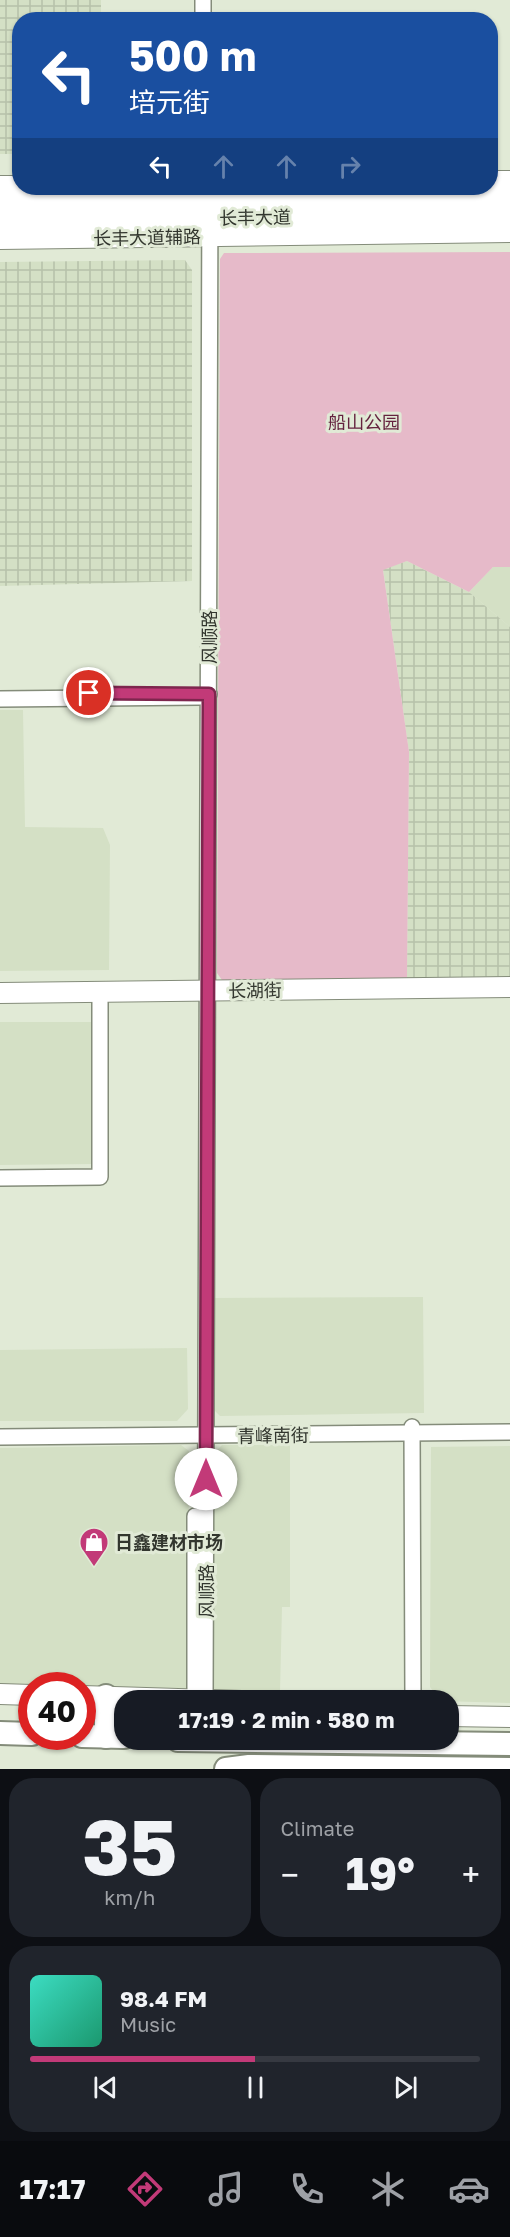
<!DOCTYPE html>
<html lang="en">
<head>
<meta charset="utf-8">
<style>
	body { margin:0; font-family:"Golos Text","Noto Sans SC",sans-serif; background:#20242c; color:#f1f3f6; height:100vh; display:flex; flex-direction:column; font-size:22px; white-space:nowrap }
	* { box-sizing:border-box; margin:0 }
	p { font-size:20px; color:#9ea1a6 }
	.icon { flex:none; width:33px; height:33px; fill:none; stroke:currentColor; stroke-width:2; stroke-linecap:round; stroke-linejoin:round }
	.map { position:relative; height:1769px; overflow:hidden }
	.details { display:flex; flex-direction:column; gap:9px; padding:9px; background:#0d0f14; flex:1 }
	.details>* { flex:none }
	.banner { position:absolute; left:12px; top:12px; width:486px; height:183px; border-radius:24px; box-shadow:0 2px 4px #0004; background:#1a4fa0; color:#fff; overflow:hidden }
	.speed { position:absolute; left:18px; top:1672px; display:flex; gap:12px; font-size:30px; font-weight:700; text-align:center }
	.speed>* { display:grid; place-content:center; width:78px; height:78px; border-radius:50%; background:#171b24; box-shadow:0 2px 4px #0004; line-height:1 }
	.speed .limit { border:9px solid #d22; background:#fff; color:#111 }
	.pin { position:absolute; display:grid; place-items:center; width:51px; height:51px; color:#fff; margin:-26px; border:3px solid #fff; border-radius:50%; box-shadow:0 2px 6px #0007 }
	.me { position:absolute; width:66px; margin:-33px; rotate:0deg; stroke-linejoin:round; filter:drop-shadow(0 0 4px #0008) }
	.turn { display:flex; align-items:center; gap:21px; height:126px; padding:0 18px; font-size:27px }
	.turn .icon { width:78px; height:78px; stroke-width:2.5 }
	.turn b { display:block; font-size:42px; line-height:51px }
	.lanes { display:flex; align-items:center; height:57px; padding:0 18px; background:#0003; justify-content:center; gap:30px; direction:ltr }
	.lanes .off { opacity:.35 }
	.big { font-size:45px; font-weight:700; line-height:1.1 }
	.details .widget { flex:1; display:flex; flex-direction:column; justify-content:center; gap:9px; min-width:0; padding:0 21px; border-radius:24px; background:#20242c }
	.details .dial { align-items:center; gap:0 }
	.dial b { font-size:78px; line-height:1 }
	.song { display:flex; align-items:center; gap:18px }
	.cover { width:72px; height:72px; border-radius:9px; background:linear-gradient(135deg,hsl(170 70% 55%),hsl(160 70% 35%)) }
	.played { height:6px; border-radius:3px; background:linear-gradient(90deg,#c23a78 50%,#363941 50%) }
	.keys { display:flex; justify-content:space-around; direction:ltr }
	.heat { display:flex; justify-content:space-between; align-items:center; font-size:33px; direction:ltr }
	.details .tiles { flex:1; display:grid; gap:9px; grid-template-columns:1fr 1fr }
	.widget:last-child { grid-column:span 2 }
	.trip { position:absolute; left:114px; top:1690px; width:345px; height:60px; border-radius:24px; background:#171b24; box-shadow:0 2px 4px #0004; font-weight:700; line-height:60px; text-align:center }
	.menu { display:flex; height:96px; justify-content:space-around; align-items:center; background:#090b0e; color:#9ea1a6 }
	.menu .icon { width:42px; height:42px }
	.menu .on { color:#c23a78 }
	.menu b { font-size:27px; color:#f1f3f6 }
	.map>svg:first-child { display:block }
	.built { fill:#d4e0c5 }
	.industrial { fill:url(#industrial-grid) }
	.park { fill:#e6bac9 }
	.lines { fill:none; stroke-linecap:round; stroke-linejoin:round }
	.minor-casing { stroke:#848c7a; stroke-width:18 }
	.major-casing { stroke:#848c7a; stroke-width:22 }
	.highway-casing { stroke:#848c7a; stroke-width:26 }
	.minor { stroke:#fff; stroke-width:15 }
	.major { stroke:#fff; stroke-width:20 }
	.highway { stroke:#fff; stroke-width:22 }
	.route-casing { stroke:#7e264e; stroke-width:15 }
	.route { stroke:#c23a78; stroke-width:10 }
	.labels { text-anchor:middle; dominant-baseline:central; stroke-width:6; stroke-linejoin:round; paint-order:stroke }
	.street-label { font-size:18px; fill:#32362e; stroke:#e1ead6 }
	.park-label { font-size:18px; fill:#65233f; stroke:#e1ead6 }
	.poi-label { font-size:18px; font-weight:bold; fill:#32362e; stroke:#e1ead6; text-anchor:start }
</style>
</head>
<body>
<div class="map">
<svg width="510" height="1769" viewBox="0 0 510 1769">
	<defs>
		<pattern id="industrial-grid" width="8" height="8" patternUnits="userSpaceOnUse" patternTransform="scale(1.5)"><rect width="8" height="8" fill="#d4e0c5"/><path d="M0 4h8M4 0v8" fill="none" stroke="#b6c1aa"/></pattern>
	</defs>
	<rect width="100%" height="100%" fill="#e1ead6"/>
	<!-- built -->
	<g class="built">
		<polygon points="493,567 510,567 510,627 469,592"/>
		<polygon points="0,710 23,710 25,827 103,828 110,845 109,970 0,971"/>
		<polygon points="0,1022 93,1022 93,1164 0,1165"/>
		<polygon points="423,1297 424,1413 220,1416 214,1410 215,1298"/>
		<polygon points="187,1348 188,1409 177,1421 0,1421 0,1350"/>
		<polygon points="181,1445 189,1451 188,1688 182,1691 83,1689 82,1686 0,1687 0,1448"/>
		<polygon points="222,1445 290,1445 290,1607 282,1607 280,1692 216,1691 212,1685 215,1452"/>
		<polygon points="510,1446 510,1703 441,1701 430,1687 431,1447"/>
	</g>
	<!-- industrial -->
	<g class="industrial">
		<polygon points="0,0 101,0 101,19 20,20 19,154 0,154"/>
		<polygon points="185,260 192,270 192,581 0,586 0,262"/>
		<polygon points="407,561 469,592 510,627 510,976 407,978 409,752 383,569"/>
	</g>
	<!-- park -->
	<polygon class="park" points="510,252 510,567 493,567 469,592 407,561 383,570 409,752 407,978 222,980 217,973 220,259 224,253"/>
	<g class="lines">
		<!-- minor casing -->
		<g class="minor-casing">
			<g id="minor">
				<polyline points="203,20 203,0"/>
				<polyline points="0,699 200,697 209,694"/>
				<polyline points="0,1178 100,1177 100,998"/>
				<polyline points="412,1427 413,1701"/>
				<polyline points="0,1437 510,1432"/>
				<polyline points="195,1698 195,1516"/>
				<polyline points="205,1698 210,188"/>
			</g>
		</g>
		<!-- major casing -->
		<g class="major-casing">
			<g id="major">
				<polyline points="490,181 510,181"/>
				<polyline points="0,186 20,186"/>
				<polyline points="0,202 510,195"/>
				<polyline points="0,220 510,214"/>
				<polyline points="0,239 510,232"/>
				<polyline points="0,993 510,987"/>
				<polyline points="0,1694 32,1695"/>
				<polyline points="82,1696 242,1701"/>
				<polyline points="448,1716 510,1717"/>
			</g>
		</g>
		<!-- highway casing -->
		<g class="highway-casing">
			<g id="highway">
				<polyline points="0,1733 32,1734"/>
				<polyline points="82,1736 124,1737"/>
				<polyline points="106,1737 106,1696"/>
				<polyline points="178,1740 510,1744"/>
				<polyline points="226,1769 249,1766 510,1769"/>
			</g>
		</g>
		<!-- minor -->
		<use href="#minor" class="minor"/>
		<!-- major -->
		<use href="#major" class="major"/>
		<!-- highway -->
		<use href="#highway" class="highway"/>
	</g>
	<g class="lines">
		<!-- route casing -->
		<g class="route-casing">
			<polyline id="route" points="89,693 209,694 206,1479"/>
		</g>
		<!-- route -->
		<use href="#route" class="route"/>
	</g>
	<!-- icons -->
	<defs>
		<g id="shop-pin" transform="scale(1.5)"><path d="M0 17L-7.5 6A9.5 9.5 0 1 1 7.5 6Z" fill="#c23a78" stroke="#e1ead6"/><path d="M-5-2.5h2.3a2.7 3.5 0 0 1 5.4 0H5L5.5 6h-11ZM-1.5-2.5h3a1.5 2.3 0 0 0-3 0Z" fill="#fff"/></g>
	</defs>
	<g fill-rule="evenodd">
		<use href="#shop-pin" x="94" y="1542"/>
	</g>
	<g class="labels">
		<!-- street labels -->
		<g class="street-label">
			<text transform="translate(255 217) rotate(-1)">长丰大道</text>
			<text transform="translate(147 237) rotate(-1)">长丰大道辅路</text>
			<text transform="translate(209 637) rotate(-90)">风顺路</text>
			<text transform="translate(255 990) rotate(-1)">长湖街</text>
			<text transform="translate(273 1435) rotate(-1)">青峰南街</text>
			<text transform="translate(206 1591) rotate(-90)">风顺路</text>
		</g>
		<!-- park labels -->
		<g class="park-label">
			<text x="364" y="422">船山公园</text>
		</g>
		<!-- poi labels -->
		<g class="poi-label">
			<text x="115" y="1542">日鑫建材市场</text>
		</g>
	</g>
</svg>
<div class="speed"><div class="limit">40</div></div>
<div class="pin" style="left:89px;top:693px;background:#d93025"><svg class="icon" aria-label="arrive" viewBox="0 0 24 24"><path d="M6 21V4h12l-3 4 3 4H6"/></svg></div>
<svg class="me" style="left:206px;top:1479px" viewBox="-20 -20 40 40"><circle r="19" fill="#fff"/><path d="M0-13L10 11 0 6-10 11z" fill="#c23a78"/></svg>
<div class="trip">17:19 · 2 min · 580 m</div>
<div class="banner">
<div class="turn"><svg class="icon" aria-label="left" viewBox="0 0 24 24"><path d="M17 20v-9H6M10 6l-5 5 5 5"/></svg><div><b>500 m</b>培元街</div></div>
<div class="lanes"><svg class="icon" aria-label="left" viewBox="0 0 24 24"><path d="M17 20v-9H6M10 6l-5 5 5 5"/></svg><svg class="icon off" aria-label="ahead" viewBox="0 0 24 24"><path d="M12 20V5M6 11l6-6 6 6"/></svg><svg class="icon off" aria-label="ahead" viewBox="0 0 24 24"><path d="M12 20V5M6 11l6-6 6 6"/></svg><svg class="icon off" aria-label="right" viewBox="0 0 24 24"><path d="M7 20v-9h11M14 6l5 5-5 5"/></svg></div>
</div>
</div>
<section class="details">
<div class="tiles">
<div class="widget dial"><b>35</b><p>km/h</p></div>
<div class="widget"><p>Climate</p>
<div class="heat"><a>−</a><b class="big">19°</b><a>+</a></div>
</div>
<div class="widget">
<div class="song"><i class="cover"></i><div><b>98.4 FM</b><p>Music</p></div></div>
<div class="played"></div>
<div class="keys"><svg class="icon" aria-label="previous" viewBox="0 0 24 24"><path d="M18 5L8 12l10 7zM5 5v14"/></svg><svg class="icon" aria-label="pause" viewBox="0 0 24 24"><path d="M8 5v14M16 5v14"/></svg><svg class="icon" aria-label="next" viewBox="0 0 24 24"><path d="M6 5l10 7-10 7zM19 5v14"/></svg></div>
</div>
</div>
</section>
<nav class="menu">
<b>17:17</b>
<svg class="icon on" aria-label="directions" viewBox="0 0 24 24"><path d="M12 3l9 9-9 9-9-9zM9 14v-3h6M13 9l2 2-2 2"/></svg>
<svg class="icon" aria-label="music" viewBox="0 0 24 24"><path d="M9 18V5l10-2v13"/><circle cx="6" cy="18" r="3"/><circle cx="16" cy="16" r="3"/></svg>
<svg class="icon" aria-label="phone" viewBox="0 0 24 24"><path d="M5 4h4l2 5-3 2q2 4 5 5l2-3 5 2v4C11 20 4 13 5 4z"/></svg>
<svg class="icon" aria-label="climate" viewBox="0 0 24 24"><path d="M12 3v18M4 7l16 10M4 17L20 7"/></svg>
<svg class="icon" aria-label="car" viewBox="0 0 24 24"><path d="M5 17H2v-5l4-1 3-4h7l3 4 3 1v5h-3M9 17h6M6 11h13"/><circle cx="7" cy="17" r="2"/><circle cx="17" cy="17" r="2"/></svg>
</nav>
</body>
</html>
